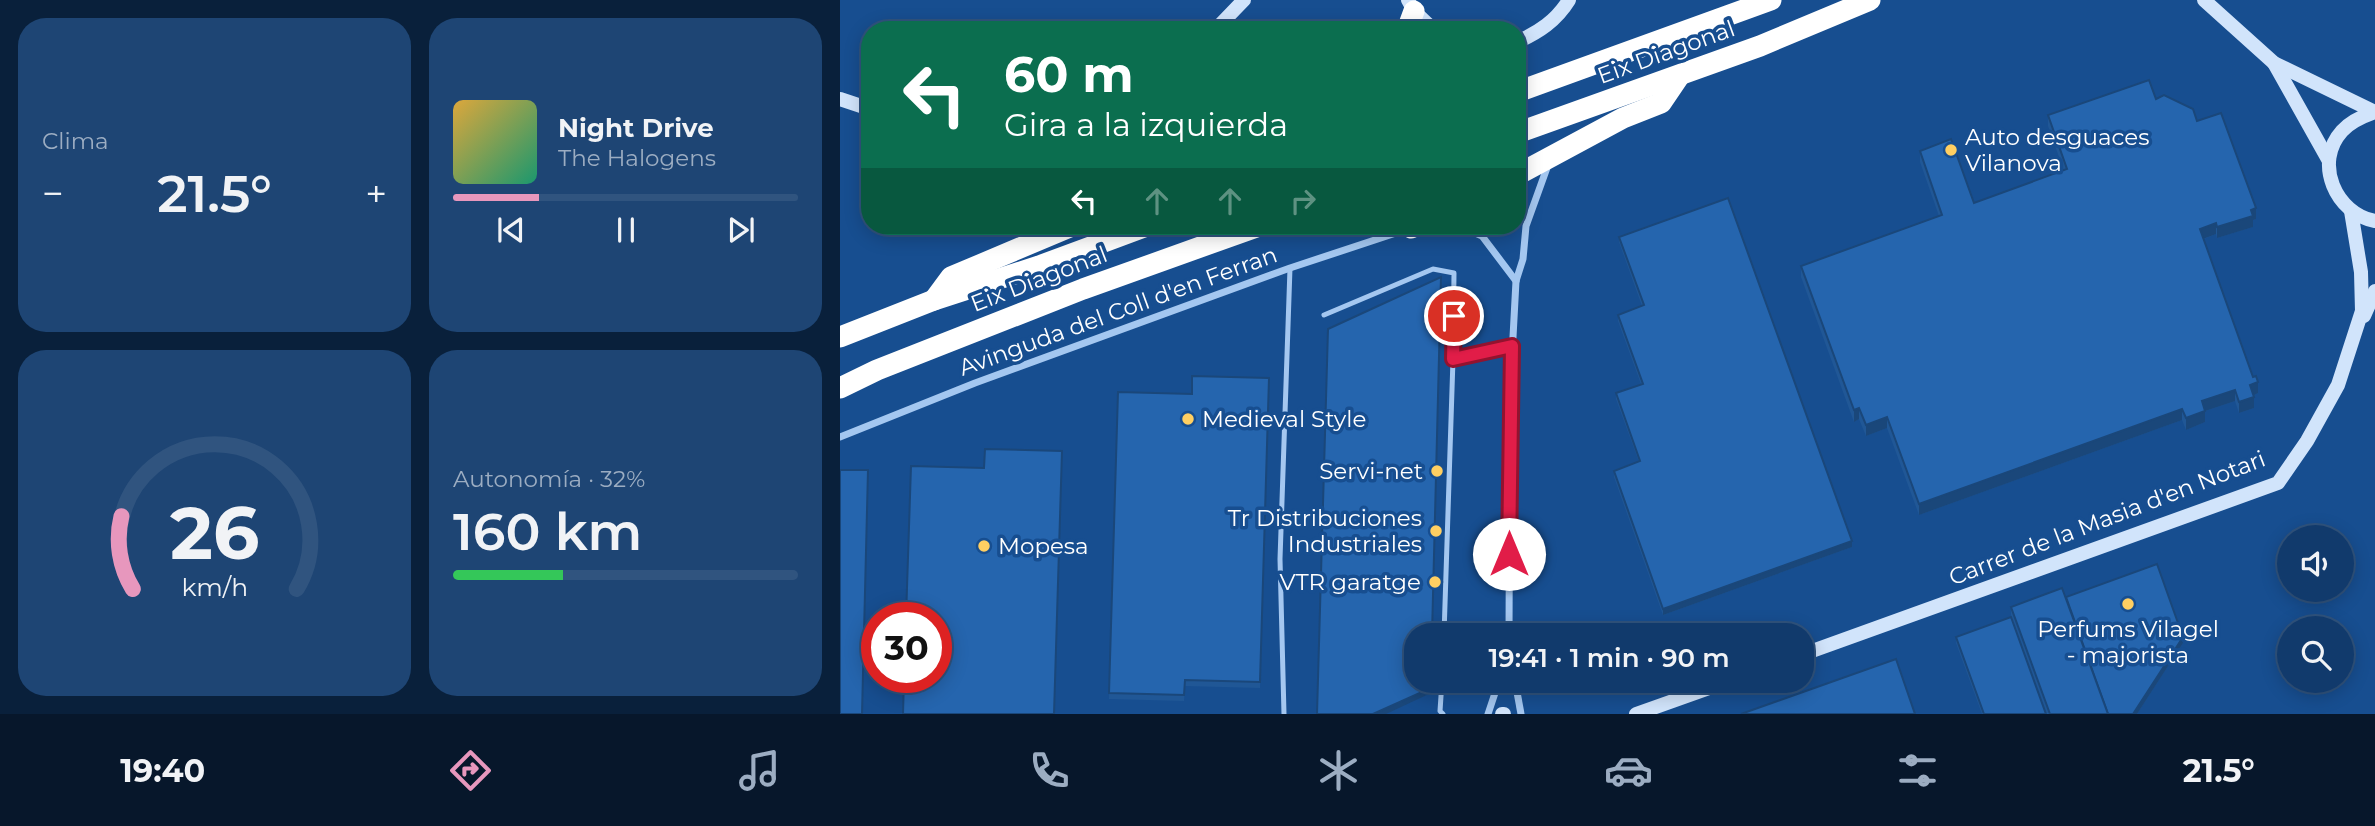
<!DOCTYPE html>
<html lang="es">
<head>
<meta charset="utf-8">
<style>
	body { margin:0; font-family:Montserrat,sans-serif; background:#1e4574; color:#f1f3f6; height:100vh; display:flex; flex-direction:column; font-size:26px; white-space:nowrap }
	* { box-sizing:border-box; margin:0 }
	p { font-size:23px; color:#9cadc2 }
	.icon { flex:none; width:38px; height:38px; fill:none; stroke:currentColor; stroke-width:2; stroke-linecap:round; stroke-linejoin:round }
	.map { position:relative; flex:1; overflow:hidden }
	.panel { display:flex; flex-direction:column; gap:18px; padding:18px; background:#09203b; width:840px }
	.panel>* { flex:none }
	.guide { position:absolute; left:21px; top:21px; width:665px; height:214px; border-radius:28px; box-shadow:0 4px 18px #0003,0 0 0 2px #30547f; background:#0b6e4f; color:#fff; overflow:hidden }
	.tools { position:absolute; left:1437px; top:525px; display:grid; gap:14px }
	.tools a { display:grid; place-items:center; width:77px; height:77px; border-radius:50%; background:#113a6c; box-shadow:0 4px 18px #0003,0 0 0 2px #30547f; font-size:35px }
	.speed { position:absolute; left:21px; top:602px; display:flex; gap:14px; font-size:35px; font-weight:700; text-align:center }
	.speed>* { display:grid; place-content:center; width:91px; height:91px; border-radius:50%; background:#113a6c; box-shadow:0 4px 18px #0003,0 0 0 2px #30547f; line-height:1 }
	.speed .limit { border:10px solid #d22; background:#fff; color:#111 }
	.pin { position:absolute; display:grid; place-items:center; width:60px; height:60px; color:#fff; margin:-30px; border:4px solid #fff; border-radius:50%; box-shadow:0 2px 7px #0007 }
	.me { position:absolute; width:77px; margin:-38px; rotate:0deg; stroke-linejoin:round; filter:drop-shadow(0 0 5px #0008) }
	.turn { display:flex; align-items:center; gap:24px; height:147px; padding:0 28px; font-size:32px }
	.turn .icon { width:91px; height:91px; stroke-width:2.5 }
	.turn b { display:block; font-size:49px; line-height:60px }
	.lanes { display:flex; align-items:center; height:66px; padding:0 28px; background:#0003; justify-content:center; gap:35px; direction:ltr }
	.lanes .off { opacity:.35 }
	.big { font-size:52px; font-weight:600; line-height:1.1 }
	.panel .tile { flex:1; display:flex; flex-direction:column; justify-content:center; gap:10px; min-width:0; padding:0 24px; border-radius:28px; background:#1e4574 }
	.panel .dial { align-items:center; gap:0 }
	.dial svg { height:182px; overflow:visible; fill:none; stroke:#30547f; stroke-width:7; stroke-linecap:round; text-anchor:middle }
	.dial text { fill:#f1f3f6; stroke:none }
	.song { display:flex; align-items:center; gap:21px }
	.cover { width:84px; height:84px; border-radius:10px; background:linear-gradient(135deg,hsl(40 70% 55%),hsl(160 70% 35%)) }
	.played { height:7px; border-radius:4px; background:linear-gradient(90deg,#e797bd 25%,#30547f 25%) }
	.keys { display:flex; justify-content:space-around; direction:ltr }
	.heat { display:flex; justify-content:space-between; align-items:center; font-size:38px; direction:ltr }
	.charge { height:10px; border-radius:5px; background:linear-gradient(90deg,#34c759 32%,#30547f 0) }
	.panel .tiles { flex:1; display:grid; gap:18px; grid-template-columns:repeat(2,1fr) }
	.trip { position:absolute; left:564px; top:623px; width:410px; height:70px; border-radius:28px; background:#113a6c; box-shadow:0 4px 18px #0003,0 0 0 2px #30547f; font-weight:600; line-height:70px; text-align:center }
	.tab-bar { display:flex; height:112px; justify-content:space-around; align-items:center; background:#07172b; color:#9cadc2 }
	.tab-bar .icon { width:49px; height:49px }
	.tab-bar .on { color:#e797bd }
	.tab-bar b { font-size:32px; color:#f1f3f6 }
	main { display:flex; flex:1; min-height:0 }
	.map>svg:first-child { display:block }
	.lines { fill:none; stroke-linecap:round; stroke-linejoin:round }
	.lane { stroke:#a4c7f0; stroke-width:5 }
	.street { stroke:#a4c7f0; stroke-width:7 }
	.secondary { stroke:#d1e4fb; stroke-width:14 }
	.highway { stroke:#fff; stroke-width:21 }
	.wall { fill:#205796 }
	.shaded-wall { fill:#1a477a }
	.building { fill:#2565ae; stroke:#1a477a; stroke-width:2 }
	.route-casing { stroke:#92132f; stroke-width:18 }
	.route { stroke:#e11d48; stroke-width:12 }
	.poi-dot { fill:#ffcf62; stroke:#174e90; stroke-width:2.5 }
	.labels { text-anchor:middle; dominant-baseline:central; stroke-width:7; stroke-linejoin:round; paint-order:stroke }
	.street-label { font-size:23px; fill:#fff; stroke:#174e90 }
	.poi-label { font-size:23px; fill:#fff; stroke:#174e90; text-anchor:start }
</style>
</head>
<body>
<main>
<section class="panel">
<div class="tiles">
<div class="tile"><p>Clima</p>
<div class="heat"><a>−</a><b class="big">21.5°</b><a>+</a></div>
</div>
<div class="tile">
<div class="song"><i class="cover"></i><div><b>Night Drive</b><p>The Halogens</p></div></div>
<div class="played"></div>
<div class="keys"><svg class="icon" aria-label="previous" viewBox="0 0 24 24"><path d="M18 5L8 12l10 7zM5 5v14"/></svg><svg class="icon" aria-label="pause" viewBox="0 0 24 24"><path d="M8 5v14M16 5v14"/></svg><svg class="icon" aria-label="next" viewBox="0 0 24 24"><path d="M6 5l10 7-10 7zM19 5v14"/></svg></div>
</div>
<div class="tile dial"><svg viewBox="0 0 100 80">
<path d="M14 69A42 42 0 1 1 86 69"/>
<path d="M14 69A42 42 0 0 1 9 37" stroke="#e797bd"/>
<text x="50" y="56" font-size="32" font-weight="700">26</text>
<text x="50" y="72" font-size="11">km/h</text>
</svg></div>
<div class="tile"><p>Autonomía · 32%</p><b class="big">160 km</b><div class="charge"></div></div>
</div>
</section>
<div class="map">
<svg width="1535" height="714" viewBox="0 0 1535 714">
	<rect width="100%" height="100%" fill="#174e90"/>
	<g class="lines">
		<!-- lane -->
		<g class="lane">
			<polyline points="484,315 593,269 614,273 613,359"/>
			<polyline points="604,635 613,359 672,346"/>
			<polyline points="602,681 600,711 603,714"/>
			<polyline points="444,714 440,559 450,268"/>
		</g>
		<!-- street -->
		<g class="street">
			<polyline points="620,226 642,236 676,281"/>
			<polyline points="0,437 135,383 450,268 571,228 594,226"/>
			<polyline points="669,635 670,393 676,281 683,259 686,226 708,165"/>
			<polyline points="675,681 681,714"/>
			<polyline points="648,714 659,681"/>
		</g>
		<!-- secondary -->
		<g class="secondary">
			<polyline points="568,0 574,11 594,30"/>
			<polyline points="1364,0 1434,63 1535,112"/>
			<polyline points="375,30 404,0"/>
			<path d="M677,42C699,32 716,21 729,0"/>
			<polyline points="1434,63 1489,161"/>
			<polyline points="0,99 30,109"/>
			<path d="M1535,112C1523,116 1511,121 1502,131C1473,163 1496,214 1535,221"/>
			<polyline points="1524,316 1535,291"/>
			<polyline points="961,655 1438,483 1467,441 1498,385 1522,311 1521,272 1511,211"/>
			<polyline points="662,714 664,714"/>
			<polyline points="796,714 889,681"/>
		</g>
		<!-- highway -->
		<g class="highway">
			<polyline points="567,30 574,11"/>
			<polyline points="677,92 931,0"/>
			<polyline points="677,133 920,46 1030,0"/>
			<polyline points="677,175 783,118 821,103 840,75"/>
			<polyline points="571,228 575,226"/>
			<polyline points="94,300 111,277 232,226"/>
			<polyline points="0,337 94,300 199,266 307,226"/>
			<polyline points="0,388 37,370 243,289 419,226"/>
		</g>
	</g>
	<!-- wall -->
	<g class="wall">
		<polygon points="1316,99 1357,121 1416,219 1413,220 1413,227 1377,238 1376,234 1364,239 1418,393 1414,395 1414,408 1399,413 1395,401 1365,411 1365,422 1346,430 1342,420 1079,515 1047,428 1026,436 1019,419 1014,422 961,277 961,266 1099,216 1080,162 1080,151 1134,203 1224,171 1208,126 1208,115"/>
		<polygon points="779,237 1012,547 823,615 774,477 774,471 799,462 776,399 776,393 801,384 778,321 778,315 802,306 779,242"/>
		<polygon points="429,378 420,688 345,686 344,701 269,699 278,392 352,394"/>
		<polygon points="1226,597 1343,643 1297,714 1142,714 1116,643 1116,637 1171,617 1171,607"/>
	</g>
	<!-- shaded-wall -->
	<g class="shaded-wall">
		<polygon points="1416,208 1416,219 1413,220 1413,227 1377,238 1377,227"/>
		<polygon points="1376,223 1376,234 1360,240 1360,229"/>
		<polygon points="1418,382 1418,393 1410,397 1410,385"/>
		<polygon points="1395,390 1395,401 1365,411 1365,422 1346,430 1346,418 1362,401"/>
		<polygon points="1414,397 1414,408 1399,413 1399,402"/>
		<polygon points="1019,408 1019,419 1014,422 1014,410"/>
		<polygon points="1342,409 1342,420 1079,515 1079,504"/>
		<polygon points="1047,417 1047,428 1026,436 1026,425"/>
		<polygon points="1012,541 1012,547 823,615 823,609"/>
		<polygon points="1343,637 1343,643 1297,714 1293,714"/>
		<polygon points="591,681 591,693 546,714 533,714"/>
	</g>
	<!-- building -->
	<g class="building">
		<polygon points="1309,80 1316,99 1324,95 1353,109 1357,121 1381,113 1416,208 1411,210 1413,216 1377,227 1376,223 1360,229 1413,377 1416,376 1418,382 1410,385 1414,397 1399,402 1395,390 1362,401 1365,411 1346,418 1342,409 1079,504 1047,417 1026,425 1019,408 1014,410 961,266 1102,215 1080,151 1111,139 1134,203 1227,169 1208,115"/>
		<polygon points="888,198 1012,541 823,609 774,471 800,461 776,393 803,384 778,315 804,305 779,237"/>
		<polygon points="601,277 592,635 576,635 576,681 591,681 591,688 533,714 477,714 488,329"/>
		<polygon points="352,376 429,378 420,682 345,680 344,695 269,693 278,392 352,394"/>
		<polygon points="145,449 222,451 214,714 63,714 64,677 96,677 96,618 66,618 71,466 144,468"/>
		<polygon points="0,470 28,470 22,714 0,714"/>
		<polygon points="1317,564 1343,637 1293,714 1268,714 1226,597"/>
		<polygon points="1222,588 1268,714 1210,714 1171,607"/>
		<polygon points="1171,617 1206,714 1144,714 1116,637"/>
		<polygon points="1056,659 1075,714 901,714"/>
	</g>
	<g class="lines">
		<!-- route casing -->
		<g class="route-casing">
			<polyline id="route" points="614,316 613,359 672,346 669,554"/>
		</g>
		<!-- route -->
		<use href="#route" class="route"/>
	</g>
	<!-- markers -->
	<g class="poi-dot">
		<circle cx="1111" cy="150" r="7"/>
		<circle cx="348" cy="419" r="7"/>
		<circle cx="597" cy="471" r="7"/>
		<circle cx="596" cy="531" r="7"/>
		<circle cx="144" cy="546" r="7"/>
		<circle cx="595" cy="582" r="7"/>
		<circle cx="1288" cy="604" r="7"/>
	</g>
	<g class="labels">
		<!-- street labels -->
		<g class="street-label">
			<text transform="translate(826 52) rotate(-20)">Eix Diagonal</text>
			<text transform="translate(199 279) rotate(-21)">Eix Diagonal</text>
			<text transform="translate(278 311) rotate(-20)">Avinguda del Coll d'en Ferran</text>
			<text transform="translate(1267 518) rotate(-21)">Carrer de la Masia d'en Notari</text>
		</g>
		<!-- poi labels -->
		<g class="poi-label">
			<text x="1125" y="137">Auto desguaces<tspan x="1125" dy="26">Vilanova</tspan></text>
			<text x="362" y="419">Medieval Style</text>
			<text x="583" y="471" text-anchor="end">Servi-net</text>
			<text x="582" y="518" text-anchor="end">Tr Distribuciones<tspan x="582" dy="26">Industriales</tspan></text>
			<text x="158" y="546">Mopesa</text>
			<text x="581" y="582" text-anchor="end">VTR garatge</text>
			<text x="1288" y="629" text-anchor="middle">Perfums Vilagel<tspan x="1288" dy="26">- majorista</tspan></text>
		</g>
	</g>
</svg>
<div class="tools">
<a><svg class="icon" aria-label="sound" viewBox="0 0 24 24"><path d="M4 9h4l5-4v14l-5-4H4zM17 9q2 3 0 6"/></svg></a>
<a><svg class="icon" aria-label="search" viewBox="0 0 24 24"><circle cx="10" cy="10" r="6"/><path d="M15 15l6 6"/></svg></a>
</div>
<div class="speed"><div class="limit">30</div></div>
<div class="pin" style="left:614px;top:316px;background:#d93025"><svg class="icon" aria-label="arrive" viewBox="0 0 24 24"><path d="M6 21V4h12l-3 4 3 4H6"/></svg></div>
<svg class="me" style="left:669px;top:554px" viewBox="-20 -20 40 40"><circle r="19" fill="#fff"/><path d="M0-13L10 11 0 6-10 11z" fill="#e11d48"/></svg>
<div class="trip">19:41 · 1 min · 90 m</div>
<div class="guide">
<div class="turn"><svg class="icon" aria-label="left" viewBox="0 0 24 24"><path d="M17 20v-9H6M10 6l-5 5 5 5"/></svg><div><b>60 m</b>Gira a la izquierda</div></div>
<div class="lanes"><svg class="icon" aria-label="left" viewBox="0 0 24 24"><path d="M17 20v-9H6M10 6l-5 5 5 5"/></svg><svg class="icon off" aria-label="ahead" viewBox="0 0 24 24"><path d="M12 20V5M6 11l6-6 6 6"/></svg><svg class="icon off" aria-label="ahead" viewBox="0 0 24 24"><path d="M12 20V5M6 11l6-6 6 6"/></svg><svg class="icon off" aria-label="right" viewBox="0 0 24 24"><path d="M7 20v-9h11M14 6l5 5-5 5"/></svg></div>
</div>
</div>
</main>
<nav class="tab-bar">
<b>19:40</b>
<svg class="icon on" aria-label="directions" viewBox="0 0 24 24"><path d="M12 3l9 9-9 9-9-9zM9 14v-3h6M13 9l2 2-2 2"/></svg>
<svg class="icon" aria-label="music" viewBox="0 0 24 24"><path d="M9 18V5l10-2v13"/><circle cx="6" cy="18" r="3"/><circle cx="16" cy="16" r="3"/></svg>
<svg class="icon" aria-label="phone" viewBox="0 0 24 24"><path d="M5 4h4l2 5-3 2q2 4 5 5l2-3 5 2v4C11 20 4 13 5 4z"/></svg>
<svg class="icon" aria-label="climate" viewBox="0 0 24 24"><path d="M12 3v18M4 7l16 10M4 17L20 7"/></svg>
<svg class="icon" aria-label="car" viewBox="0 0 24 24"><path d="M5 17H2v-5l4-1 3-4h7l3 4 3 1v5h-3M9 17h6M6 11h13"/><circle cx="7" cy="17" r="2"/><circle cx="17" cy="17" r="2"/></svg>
<svg class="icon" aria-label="filters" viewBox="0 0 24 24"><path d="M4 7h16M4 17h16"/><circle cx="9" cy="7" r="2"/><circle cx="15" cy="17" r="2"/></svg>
<b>21.5°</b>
</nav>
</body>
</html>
